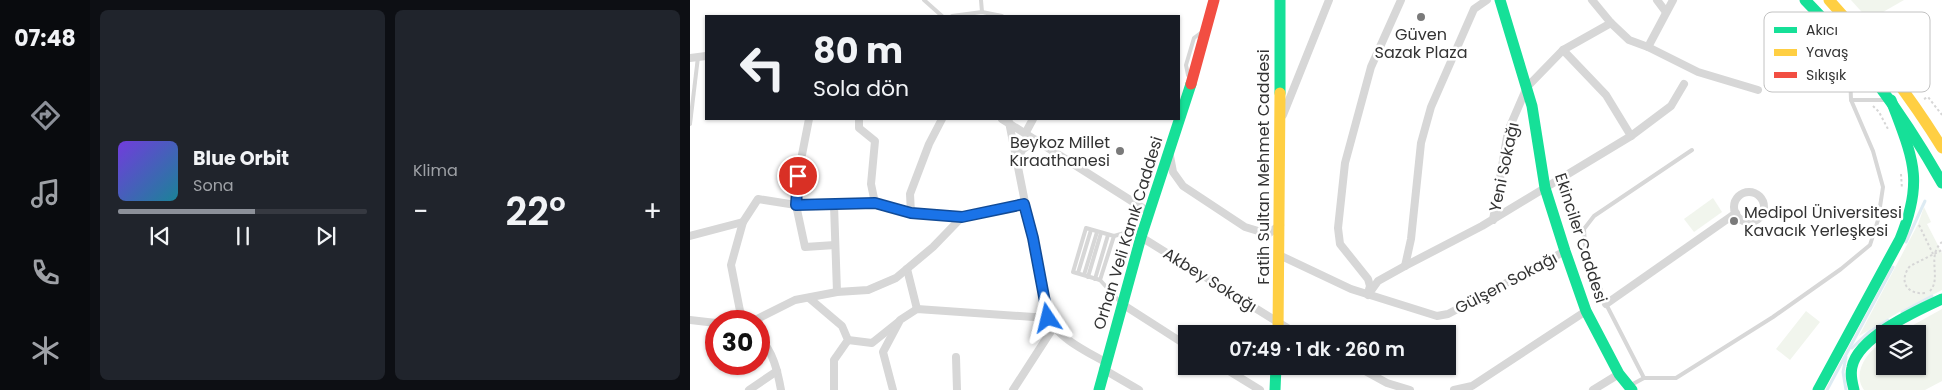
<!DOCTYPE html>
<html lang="tr">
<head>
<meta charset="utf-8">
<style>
	body { margin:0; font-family:Poppins,sans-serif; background:#20242c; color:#f1f3f6; height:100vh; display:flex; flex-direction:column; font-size:19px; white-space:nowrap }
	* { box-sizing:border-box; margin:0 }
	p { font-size:16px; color:#9ea1a6 }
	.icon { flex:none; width:28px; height:28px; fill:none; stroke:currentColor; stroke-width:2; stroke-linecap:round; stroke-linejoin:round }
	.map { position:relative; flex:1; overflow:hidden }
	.details { display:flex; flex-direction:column; gap:10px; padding:10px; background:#0d0f14; width:600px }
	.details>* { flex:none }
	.banner { position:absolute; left:15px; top:15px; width:475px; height:105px; border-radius:0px; box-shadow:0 1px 4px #0004; background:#171b24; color:#f1f3f6; overflow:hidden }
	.tools { position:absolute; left:1186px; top:325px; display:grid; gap:10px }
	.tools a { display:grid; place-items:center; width:50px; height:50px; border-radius:0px; background:#171b24; box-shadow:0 1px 4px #0004; font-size:25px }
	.speed { position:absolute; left:15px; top:310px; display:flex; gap:10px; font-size:25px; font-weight:700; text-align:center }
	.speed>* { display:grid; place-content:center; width:65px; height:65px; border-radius:50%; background:#171b24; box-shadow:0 1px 4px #0004; line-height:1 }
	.speed .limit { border:8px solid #d22; background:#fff; color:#111 }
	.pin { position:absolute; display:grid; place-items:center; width:42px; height:42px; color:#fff; margin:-21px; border:2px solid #fff; border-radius:50%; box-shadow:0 1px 5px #0007 }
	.me { position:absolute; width:55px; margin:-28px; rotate:350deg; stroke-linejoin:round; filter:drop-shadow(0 0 4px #0008) }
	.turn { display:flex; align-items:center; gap:18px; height:105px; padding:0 25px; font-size:22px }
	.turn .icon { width:65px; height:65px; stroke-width:2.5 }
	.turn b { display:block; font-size:35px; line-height:42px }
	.big { font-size:38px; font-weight:600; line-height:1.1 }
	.details .widget { flex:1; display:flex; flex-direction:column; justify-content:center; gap:8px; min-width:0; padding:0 18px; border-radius:8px; background:#20242c }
	.song { display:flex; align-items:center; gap:15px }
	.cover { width:60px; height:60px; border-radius:8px; background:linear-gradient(135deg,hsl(260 70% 55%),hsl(190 70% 35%)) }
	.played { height:5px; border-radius:2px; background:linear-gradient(90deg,#8c9099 55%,#363941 55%) }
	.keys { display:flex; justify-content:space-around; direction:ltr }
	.heat { display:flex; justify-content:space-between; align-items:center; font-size:28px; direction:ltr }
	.details .tiles { flex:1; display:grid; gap:10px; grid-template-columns:repeat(2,1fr) }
	.trip { position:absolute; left:488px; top:325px; width:278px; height:50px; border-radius:0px; background:#171b24; box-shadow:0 1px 4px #0004; font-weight:600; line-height:50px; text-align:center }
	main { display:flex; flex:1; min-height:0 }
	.dock { display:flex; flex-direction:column; width:90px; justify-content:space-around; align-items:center; background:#090b0e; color:#9ea1a6 }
	.dock .icon { width:35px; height:35px }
	.dock .on { color:#8c9099 }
	.dock b { font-size:22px; color:#f1f3f6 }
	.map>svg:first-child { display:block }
	.green { fill:#f1f5ed }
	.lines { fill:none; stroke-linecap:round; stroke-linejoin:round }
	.stream { stroke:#ddebf3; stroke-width:3 }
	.path { stroke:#d6d6d6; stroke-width:2; stroke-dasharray:2.5 2.5; stroke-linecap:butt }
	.lane { stroke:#d7d7d7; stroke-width:4 }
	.street { stroke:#d7d7d7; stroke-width:8 }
	.fast { stroke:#16e098; stroke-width:11 }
	.slow { stroke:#ffcf43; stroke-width:11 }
	.jam { stroke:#f24e42; stroke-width:11 }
	.route-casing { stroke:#114b97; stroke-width:12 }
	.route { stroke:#1a73e8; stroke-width:9 }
	.poi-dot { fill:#7a7a7a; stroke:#fff; stroke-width:2 }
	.labels { text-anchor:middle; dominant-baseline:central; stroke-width:5; stroke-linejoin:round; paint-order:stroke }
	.poi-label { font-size:16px; fill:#333; stroke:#fff }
	.street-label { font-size:16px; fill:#333; stroke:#fff }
	.key { fill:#fff; stroke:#c2c2c2; stroke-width:1 }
	.key-label { font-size:14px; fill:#333 }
</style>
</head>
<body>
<main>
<nav class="dock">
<b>07:48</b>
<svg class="icon on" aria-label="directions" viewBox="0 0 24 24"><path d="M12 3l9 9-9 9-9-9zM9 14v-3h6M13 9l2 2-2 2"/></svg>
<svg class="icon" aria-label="music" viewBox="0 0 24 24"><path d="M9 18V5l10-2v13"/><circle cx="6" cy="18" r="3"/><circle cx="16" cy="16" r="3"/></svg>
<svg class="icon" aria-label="phone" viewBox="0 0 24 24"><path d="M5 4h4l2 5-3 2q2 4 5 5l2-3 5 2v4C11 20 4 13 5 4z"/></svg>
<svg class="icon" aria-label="climate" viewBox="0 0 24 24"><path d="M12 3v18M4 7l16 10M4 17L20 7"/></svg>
</nav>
<section class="details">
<div class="tiles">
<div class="widget">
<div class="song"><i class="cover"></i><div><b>Blue Orbit</b><p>Sona</p></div></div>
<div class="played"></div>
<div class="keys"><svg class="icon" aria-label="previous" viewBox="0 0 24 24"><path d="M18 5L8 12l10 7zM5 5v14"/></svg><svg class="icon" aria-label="pause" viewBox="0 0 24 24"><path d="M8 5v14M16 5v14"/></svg><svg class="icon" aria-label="next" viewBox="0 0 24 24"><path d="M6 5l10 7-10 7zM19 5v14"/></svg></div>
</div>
<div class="widget"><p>Klima</p>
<div class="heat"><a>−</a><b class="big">22°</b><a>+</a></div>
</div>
</div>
</section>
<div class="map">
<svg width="1252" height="390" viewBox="0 0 1252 390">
	<rect width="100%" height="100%" fill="#fff"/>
	<!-- green -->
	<g class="green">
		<polygon points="1161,0 1214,0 1179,20"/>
		<polygon points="1023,198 1032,212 1004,232 994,219"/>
		<polygon points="1234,207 1241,222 1237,224 1252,253 1252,290 1209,312 1169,336 1228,224"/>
		<path d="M1252,309V381L1235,390H1174C1161,372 1179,349 1195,341V366H1228V334H1207Z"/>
		<polygon points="1116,311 1130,322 1100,360 1086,349"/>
	</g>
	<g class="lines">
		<!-- stream -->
		<g class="stream">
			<polyline points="1216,242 1235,201"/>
			<polyline points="1212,312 1242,296"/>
			<polyline points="1162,348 1179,332 1198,320"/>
			<polyline points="1156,357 1153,372 1156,390"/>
			<polyline points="1137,390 1203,267"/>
		</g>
		<!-- path -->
		<g class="path">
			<polyline points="1074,86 1130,54 1136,39"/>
			<polyline points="1234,99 1238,97 1252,115"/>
			<polyline points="1183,106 1189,112 1199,131"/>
			<polyline points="1211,174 1212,189"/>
			<polyline points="1229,225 1243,254"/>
			<path d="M1240,291C1252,278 1236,256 1252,242"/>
			<path d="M1235,293C1217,295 1208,281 1220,266L1252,250"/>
		</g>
		<!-- lane -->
		<g class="lane">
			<polyline points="234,0 252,16"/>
			<polyline points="291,0 292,12"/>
			<polyline points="262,16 292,12 312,16"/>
			<polyline points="498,75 496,65 504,38 512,32"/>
			<polyline points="1161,100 1197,100"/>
			<polyline points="0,124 8,57"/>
			<polyline points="1002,150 904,216 894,229 895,247 916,304 954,378 986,378 1083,317 1151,269 1180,245 1188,220 1193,187 1183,151 1161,100 1160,73 1151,46"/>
			<polyline points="388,273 401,230"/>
			<polyline points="394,275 407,232"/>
			<polyline points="398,277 411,233"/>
			<polyline points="405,279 418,235"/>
			<polyline points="410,280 424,236"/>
			<polyline points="431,303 410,280 383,272 396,228 424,236 452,228"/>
			<polyline points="941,385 954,378"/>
		</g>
		<!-- street -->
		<g class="street">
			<polyline points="902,0 921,23 939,40 958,47 1008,72 1068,90"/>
			<polyline points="967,0 976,12"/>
			<polyline points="958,47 983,0"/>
			<polyline points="873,50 916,95 941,136"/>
			<polyline points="0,58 16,56"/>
			<polyline points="593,115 639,0"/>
			<polyline points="119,119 108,175 106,205 115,247 145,245"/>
			<polyline points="169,119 169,128 185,141 181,184 185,203"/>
			<polyline points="312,119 459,212"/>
			<path d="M319,122L358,318C370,339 394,350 415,362"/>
			<polyline points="336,132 343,119"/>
			<polyline points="480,156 483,172 493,186 555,227 578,234 590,225"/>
			<polyline points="326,164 332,150 346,140"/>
			<circle cx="1059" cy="207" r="15"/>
			<polyline points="144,205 147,292"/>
			<polyline points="221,213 220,194 239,144 252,119"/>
			<polyline points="803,220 818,131 837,87 873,50 921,23"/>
			<polyline points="0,236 53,222 68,199 106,205 185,203 221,213 272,217 334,204"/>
			<polyline points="451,237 607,334"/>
			<polyline points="589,255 661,289 747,316 758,314 794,295 875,251"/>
			<polyline points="715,266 721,239 731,143 741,107 784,9 797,0"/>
			<polyline points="217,269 227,309"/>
			<polyline points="678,293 680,286 678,279 650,244 648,228 655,163 681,67 711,0"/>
			<polyline points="678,295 688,281 715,266 792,226 941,136 981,106 994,84"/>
			<polyline points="119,298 152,326 158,340 144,360 144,390"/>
			<polyline points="432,304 496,345"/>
			<polyline points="916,304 1046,213"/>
			<polyline points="0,320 26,323"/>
			<polyline points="52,321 41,265 53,222"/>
			<polyline points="63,321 105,300 147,292 178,290 206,278 243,247 272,217"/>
			<path d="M69,338C83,350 88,373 91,390"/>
			<polyline points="158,340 182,343 207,323"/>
			<polyline points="266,357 267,390"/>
			<polyline points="531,366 570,390"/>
			<polyline points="666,366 697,383 720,390"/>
			<polyline points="413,369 449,390"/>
			<polyline points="59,390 87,371"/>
			<polyline points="203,390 193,352 210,320 227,309 358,318"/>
			<polyline points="323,390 363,328"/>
			<polyline points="764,390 782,386 896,311"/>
			<polyline points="903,390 929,374"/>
		</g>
		<!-- fast -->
		<g class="fast">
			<polyline points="590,0 590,93"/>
			<polyline points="810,0 842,106 855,188 875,251 896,311 929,374 942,390"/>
			<path d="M1115,0C1170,55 1214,115 1252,183"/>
			<polyline points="409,390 451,237 501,84"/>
			<polyline points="585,390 586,366"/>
			<path d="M1128,390L1210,239C1235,179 1222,157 1201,100"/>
			<path d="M1164,390C1162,382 1160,375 1162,367C1168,337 1226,311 1252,299"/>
		</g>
		<!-- slow -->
		<g class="slow">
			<path d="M1139,0C1181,46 1219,94 1252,148"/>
			<polyline points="588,334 590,93"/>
		</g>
		<!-- jam -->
		<polyline class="jam" points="501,84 524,0"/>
	</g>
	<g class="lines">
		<!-- route casing -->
		<g class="route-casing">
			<polyline id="route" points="108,176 106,205 185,203 221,213 272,217 334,204 343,238 358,318"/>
		</g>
		<!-- route -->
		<use href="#route" class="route"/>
	</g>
	<!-- markers -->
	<g class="poi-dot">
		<circle cx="731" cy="17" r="5"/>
		<circle cx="430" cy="151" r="5"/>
		<circle cx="1044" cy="221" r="5"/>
	</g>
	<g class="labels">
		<!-- poi labels -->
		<g class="poi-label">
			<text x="731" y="34">Güven<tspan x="731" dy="18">Sazak Plaza</tspan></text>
			<text x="420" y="142" text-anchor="end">Beykoz Millet<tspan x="420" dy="18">Kıraathanesi</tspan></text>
			<text x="1054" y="212" text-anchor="start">Medipol Üniversitesi<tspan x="1054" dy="18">Kavacık Yerleşkesi</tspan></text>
		</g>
		<!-- street labels -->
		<g class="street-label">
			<text transform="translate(573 167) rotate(-90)">Fatih Sultan Mehmet Caddesi</text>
			<text transform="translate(814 167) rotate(-78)">Yeni Sokağı</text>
			<text transform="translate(438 233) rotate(-73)">Orhan Veli Kanık Caddesi</text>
			<text transform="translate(891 238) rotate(72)">Ekinciler Caddesi</text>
			<text transform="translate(520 280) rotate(32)">Akbey Sokağı</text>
			<text transform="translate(816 283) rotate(-28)">Gülşen Sokağı</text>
		</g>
	</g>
	<!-- legend -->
	<rect x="1074" y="12" width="166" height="80" rx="8" class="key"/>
	<rect x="1084" y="27" width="23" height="6" fill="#16e098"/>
	<rect x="1084" y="49" width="23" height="7" fill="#ffcf43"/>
	<rect x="1084" y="72" width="23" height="6" fill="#f24e42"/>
	<g class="key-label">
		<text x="1116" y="35">Akıcı</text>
		<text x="1116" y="57">Yavaş</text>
		<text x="1116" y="80">Sıkışık</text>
	</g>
</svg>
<div class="tools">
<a><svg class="icon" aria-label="layers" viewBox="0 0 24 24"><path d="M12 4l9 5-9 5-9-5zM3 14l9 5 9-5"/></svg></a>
</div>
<div class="speed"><div class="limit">30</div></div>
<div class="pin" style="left:108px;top:176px;background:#d93025"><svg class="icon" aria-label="arrive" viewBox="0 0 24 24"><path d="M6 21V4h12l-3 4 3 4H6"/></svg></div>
<svg class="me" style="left:358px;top:318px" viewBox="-20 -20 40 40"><path d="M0-17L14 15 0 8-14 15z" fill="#1a73e8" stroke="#fff" stroke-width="4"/></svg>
<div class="trip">07:49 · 1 dk · 260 m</div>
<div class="banner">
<div class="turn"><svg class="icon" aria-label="left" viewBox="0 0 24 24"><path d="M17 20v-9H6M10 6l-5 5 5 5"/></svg><div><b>80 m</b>Sola dön</div></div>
</div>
</div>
</main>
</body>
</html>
